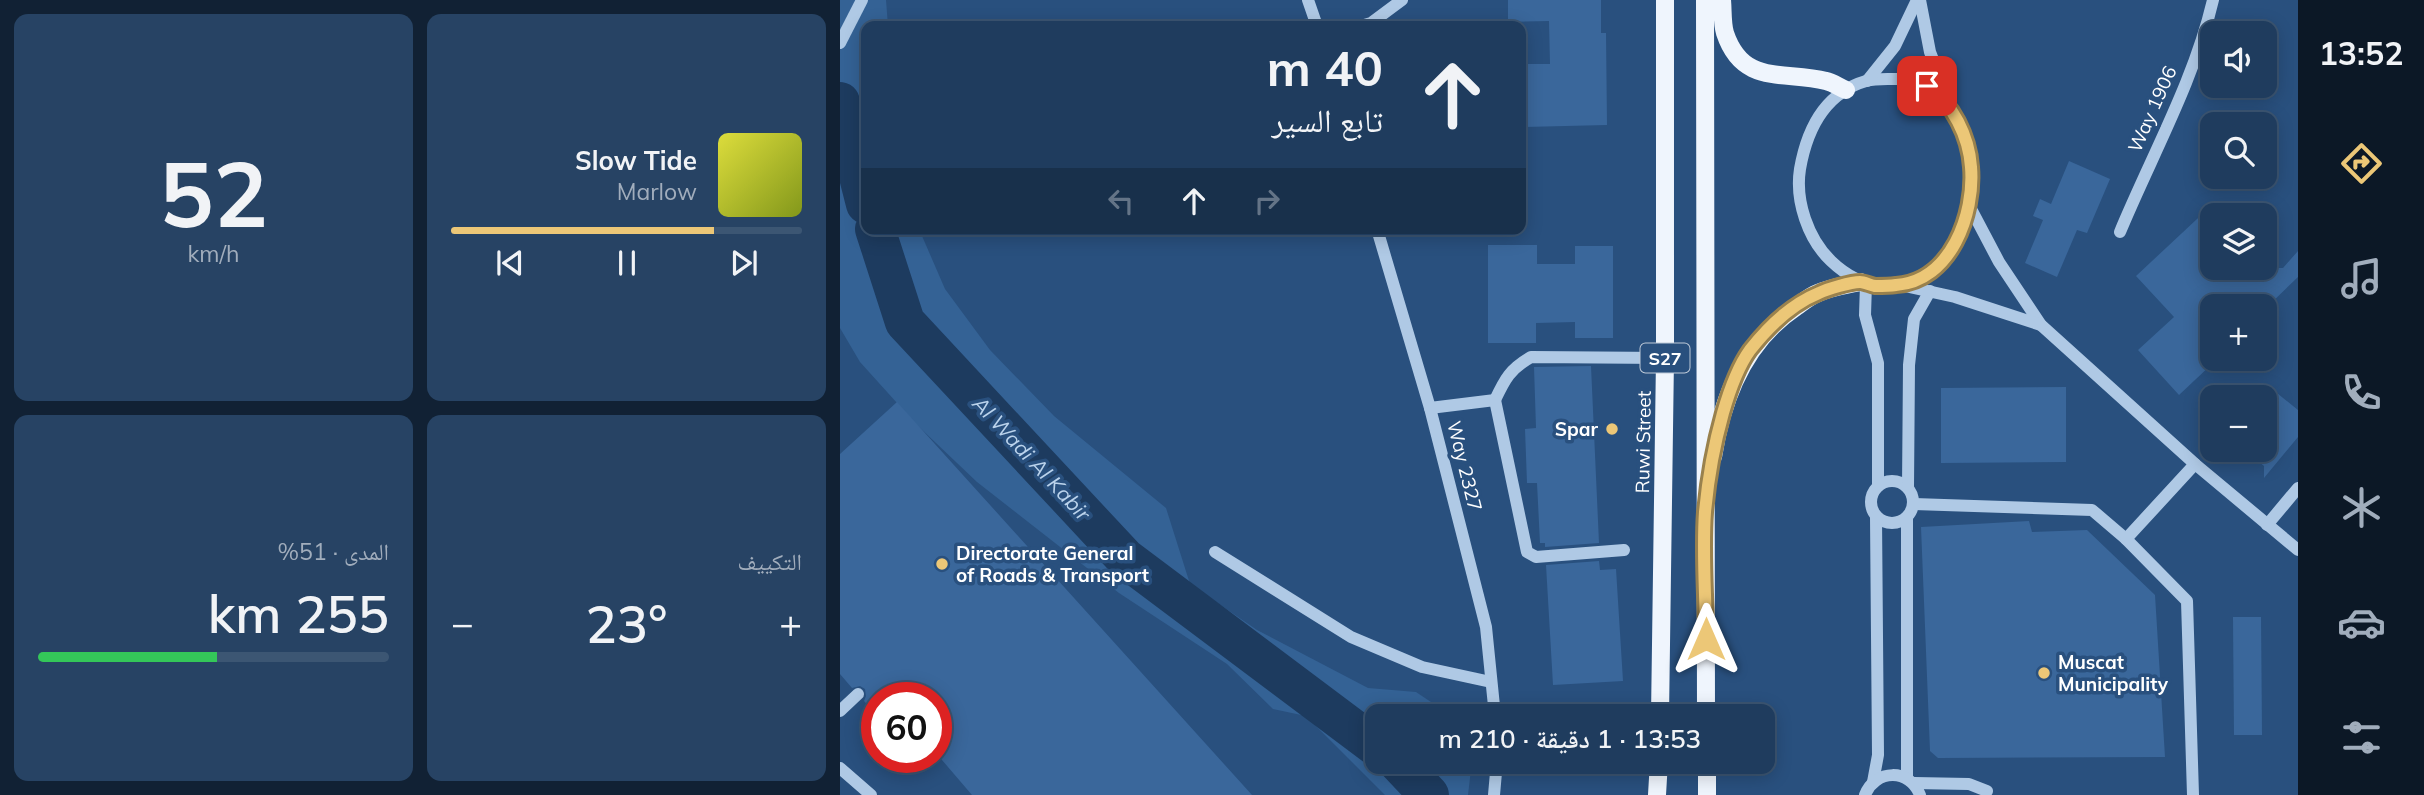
<!DOCTYPE html>
<html lang="ar">
<head>
<meta charset="utf-8">
<style>
	body { margin:0; font-family:Mulish,"Noto Naskh Arabic",sans-serif; background:#274364; color:#f1f3f6; direction:rtl; height:100vh; display:flex; flex-direction:column; font-size:26px; white-space:nowrap }
	* { box-sizing:border-box; margin:0 }
	p { font-size:23px; color:#a1adbc }
	.icon { flex:none; width:38px; height:38px; fill:none; stroke:currentColor; stroke-width:2; stroke-linecap:round; stroke-linejoin:round }
	.map { position:relative; flex:1; overflow:hidden; direction:ltr }
	.sheet { display:flex; flex-direction:column; gap:14px; padding:14px; background:#112134; width:840px }
	.sheet>* { flex:none }
	.hud { position:absolute; left:21px; top:21px; width:665px; height:214px; border-radius:14px; box-shadow:0 4px 18px #0003,0 0 0 2px #3c5673; direction:rtl; background:#1f3c5e; color:#f1f3f6; overflow:hidden }
	.controls { position:absolute; left:1360px; top:21px; display:grid; gap:14px }
	.controls a { display:grid; place-items:center; width:77px; height:77px; border-radius:14px; background:#1f3c5e; box-shadow:0 4px 18px #0003,0 0 0 2px #3c5673; font-size:35px }
	.speed { position:absolute; left:21px; top:682px; display:flex; gap:14px; font-size:35px; font-weight:700; text-align:center }
	.speed>* { display:grid; place-content:center; width:91px; height:91px; border-radius:50%; background:#1f3c5e; box-shadow:0 4px 18px #0003,0 0 0 2px #3c5673; line-height:1 }
	.speed .limit { border:10px solid #d22; background:#fff; color:#111 }
	.pin { position:absolute; display:grid; place-items:center; width:60px; height:60px; color:#fff; margin:-30px; border-radius:14px; box-shadow:0 4px 10px #0006 }
	.me { position:absolute; width:77px; margin:-38px; rotate:0deg; stroke-linejoin:round; filter:drop-shadow(0 0 5px #0008) }
	.turn { display:flex; align-items:center; gap:24px; height:147px; padding:0 28px; font-size:32px }
	.turn .icon { width:91px; height:91px; stroke-width:2.5 }
	.turn b { display:block; font-size:49px; line-height:60px }
	.lanes { display:flex; align-items:center; height:66px; padding:0 28px; background:#0003; justify-content:center; gap:35px; direction:ltr }
	.lanes .off { opacity:.35 }
	.big { font-size:52px; font-weight:600; line-height:1.1 }
	.sheet .card { flex:1; display:flex; flex-direction:column; justify-content:center; gap:10px; min-width:0; padding:0 24px; border-radius:14px; background:#274364 }
	.sheet .dial { align-items:center; gap:0 }
	.dial b { font-size:91px; line-height:1 }
	.song { display:flex; align-items:center; gap:21px }
	.cover { width:84px; height:84px; border-radius:10px; background:linear-gradient(135deg,hsl(60 70% 55%),hsl(70 70% 35%)) }
	.played { height:7px; border-radius:4px; background:linear-gradient(90deg,#ecc777 75%,#3c5673 75%) }
	.keys { display:flex; justify-content:space-around; direction:ltr }
	.heat { display:flex; justify-content:space-between; align-items:center; font-size:38px; direction:ltr }
	.charge { height:10px; border-radius:5px; background:linear-gradient(90deg,#34c759 51%,#3c5673 0) }
	.sheet .tiles { flex:1; display:grid; gap:14px; grid-template-columns:repeat(2,1fr) }
	.trip { position:absolute; left:525px; top:704px; width:410px; height:70px; border-radius:14px; background:#1f3c5e; box-shadow:0 4px 18px #0003,0 0 0 2px #3c5673; font-weight:600; line-height:70px; text-align:center; direction:rtl }
	main { display:flex; flex:1; min-height:0 }
	.tabs { display:flex; flex-direction:column; width:126px; justify-content:space-around; align-items:center; background:#0c1826; color:#a1adbc }
	.tabs .icon { width:49px; height:49px }
	.tabs .on { color:#ecc777 }
	.tabs b { font-size:32px; color:#f1f3f6 }
	.map>svg:first-child { display:block }
	.green { fill:#346295 }
	.lines { fill:none; stroke-linecap:round; stroke-linejoin:round }
	.river { stroke:#1d3b5f; stroke-width:40 }
	.building { fill:#3a679b }
	.minor { stroke:#afc9e5; stroke-width:12 }
	.major { stroke:#eff5fd; stroke-width:18 }
	.route-casing { stroke:#99814d; stroke-width:18 }
	.route { stroke:#ecc777; stroke-width:12 }
	.poi-dot { fill:#ecc777; stroke:#29507e; stroke-width:2.5 }
	.labels { text-anchor:middle; dominant-baseline:central; stroke-width:7; stroke-linejoin:round; paint-order:stroke }
	.shield { fill:#29507e; stroke:#bfcad8; stroke-width:2 }
	.shield-label { font-size:18px; font-weight:bold; fill:#fff }
	.street-label { font-size:19px; fill:#fff; stroke:#29507e }
	.poi-label { font-size:19px; font-weight:bold; fill:#fff; stroke:#29507e; text-anchor:start }
	.water-label { font-size:21px; font-style:italic; fill:#bbd3ec; stroke:#29507e }
</style>
</head>
<body>
<main>
<nav class="tabs">
<b>13:52</b>
<svg class="icon on" aria-label="directions" viewBox="0 0 24 24"><path d="M12 3l9 9-9 9-9-9zM9 14v-3h6M13 9l2 2-2 2"/></svg>
<svg class="icon" aria-label="music" viewBox="0 0 24 24"><path d="M9 18V5l10-2v13"/><circle cx="6" cy="18" r="3"/><circle cx="16" cy="16" r="3"/></svg>
<svg class="icon" aria-label="phone" viewBox="0 0 24 24"><path d="M5 4h4l2 5-3 2q2 4 5 5l2-3 5 2v4C11 20 4 13 5 4z"/></svg>
<svg class="icon" aria-label="climate" viewBox="0 0 24 24"><path d="M12 3v18M4 7l16 10M4 17L20 7"/></svg>
<svg class="icon" aria-label="car" viewBox="0 0 24 24"><path d="M5 17H2v-5l4-1 3-4h7l3 4 3 1v5h-3M9 17h6M6 11h13"/><circle cx="7" cy="17" r="2"/><circle cx="17" cy="17" r="2"/></svg>
<svg class="icon" aria-label="filters" viewBox="0 0 24 24"><path d="M4 7h16M4 17h16"/><circle cx="9" cy="7" r="2"/><circle cx="15" cy="17" r="2"/></svg>
</nav>
<div class="map">
<svg width="1458" height="795" viewBox="0 0 1458 795">
	<rect width="100%" height="100%" fill="#29507e"/>
	<!-- green -->
	<polygon class="green" points="0,0 46,0 48,26 26,26 26,229 79,229 105,289 150,350 214,416 326,508 350,584 417,630 528,688 576,692 612,716 537,716 537,761 632,761 628,795 545,795 466,716 433,709 387,664 279,593 137,482 76,424 20,362 0,328"/>
	<g class="lines">
		<!-- river -->
		<g class="river">
			<polyline points="0,102 26,204"/>
			<polyline points="35,229 65,322 285,558 537,747"/>
			<polyline points="557,761 589,795"/>
		</g>
	</g>
	<!-- building -->
	<g class="building">
		<polygon points="668,0 761,0 761,33 766,33 767,125 681,127 681,64 710,64 709,21 668,22"/>
		<polygon points="1229,161 1270,179 1247,233 1237,230 1217,277 1185,263 1203,220 1193,216 1200,199 1211,204"/>
		<polygon points="1372,205 1372,268 1443,268 1458,251 1458,277 1428,306 1372,306 1372,364 1339,395 1298,350 1334,317 1296,276"/>
		<polygon points="648,245 697,245 697,264 735,264 735,246 773,246 773,338 735,338 735,322 696,323 696,343 648,343"/>
		<polygon points="751,366 759,543 705,547 705,543 700,543 697,483 687,483 685,429 696,428 694,367"/>
		<polygon points="1226,387 1226,462 1101,463 1101,388"/>
		<polygon points="1432,389 1458,410 1458,437 1424,478 1424,466 1405,450 1424,450 1424,398"/>
		<polygon points="57,402 412,795 132,795 96,753 96,698 37,698 37,715 24,701 26,696 25,689 20,686 12,688 0,674 0,454"/>
		<polygon points="1189,521 1192,532 1247,530 1315,595 1325,757 1098,758 1090,751 1081,527"/>
		<polygon points="759,561 760,570 776,569 783,681 713,685 706,565"/>
		<polygon points="1393,617 1421,617 1422,735 1394,735"/>
	</g>
	<g class="lines">
		<!-- minor -->
		<g class="minor">
			<polyline points="468,0 477,26"/>
			<polyline points="1080,0 1090,52 1109,101"/>
			<polyline points="521,26 531,23 562,0"/>
			<polyline points="0,43 22,0"/>
			<path d="M1058,79C1088,82 1106,97 1118,124C1127,143 1133,164 1132,186C1129,260 1055,322 991,261C968,239 955,201 960,169C967,129 985,93 1026,81C1036,78 1048,79 1058,79Z"/>
			<polyline points="1027,81 1055,46 1077,0"/>
			<polyline points="1130,207 1159,262 1201,325 1355,464 1458,550"/>
			<polyline points="537,229 590,408 646,627 655,716"/>
			<path d="M1280,232C1312,155 1354,81 1373,0"/>
			<polyline points="1026,284 1025,315 1038,363 1038,486"/>
			<polyline points="1060,285 1115,297 1201,325"/>
			<path d="M655,400C665,379 670,369 691,357L825,358"/>
			<polyline points="590,408 655,400 687,552 696,557 784,550"/>
			<circle cx="1052" cy="502" r="21"/>
			<polyline points="1068,487 1069,365 1074,319 1090,291"/>
			<polyline points="1074,504 1252,510 1286,539 1347,601 1353,795"/>
			<polyline points="1427,525 1458,488"/>
			<polyline points="1286,539 1355,464"/>
			<polyline points="375,552 511,637 582,667 651,682"/>
			<polyline points="0,711 18,694"/>
			<polyline points="0,768 31,795"/>
			<polyline points="1067,778 1067,518"/>
			<polyline points="1033,782 1038,755 1036,517"/>
			<polyline points="1074,783 1129,784 1147,791"/>
			<polyline points="654,795 657,761"/>
			<path d="M1025,795C1035,769 1070,768 1080,795"/>
		</g>
		<!-- major -->
		<g class="major">
			<polyline points="865,0 866,716"/>
			<path d="M882,0C883,10 882,23 885,33C903,87 945,70 986,81C992,82 999,87 1006,90"/>
			<path d="M873,457C882,398 905,341 956,307C963,302 970,296 978,293C991,287 1007,285 1020,282"/>
			<polyline points="820,716 825,358 825,0"/>
			<polyline points="867,761 867,795"/>
			<polyline points="817,795 819,761"/>
		</g>
	</g>
	<g class="lines">
		<!-- route casing -->
		<g class="route-casing">
			<path id="route" d="M866,639C866,597 862,554 865,512C868,479 874,445 883,413C889,392 897,368 910,350C928,327 952,304 979,293C987,289 1011,282 1020,282C1024,282 1030,285 1035,286C1042,286 1049,286 1056,285C1111,281 1135,214 1131,167C1129,137 1113,103 1087,86"/>
		</g>
		<!-- route -->
		<use href="#route" class="route"/>
	</g>
	<!-- markers -->
	<g class="poi-dot">
		<circle cx="772" cy="429" r="7"/>
		<circle cx="102" cy="564" r="7"/>
		<circle cx="1204" cy="673" r="7"/>
	</g>
	<g class="labels">
		<!-- shield labels -->
		<rect class="shield" x="800.5" y="343.5" width="49" height="29" rx="5"/>
		<g class="shield-label">
			<text x="825" y="358">S27</text>
		</g>
		<!-- street labels -->
		<g class="street-label">
			<text transform="translate(1312 109) rotate(-66)">Way 1906</text>
			<text transform="translate(803 442) rotate(-89)">Ruwi Street</text>
			<text transform="translate(625 466) rotate(76)">Way 2327</text>
		</g>
		<!-- poi labels -->
		<g class="poi-label">
			<text x="758" y="429" text-anchor="end">Spar</text>
			<text x="116" y="553">Directorate General<tspan x="116" dy="22">of Roads &amp; Transport</tspan></text>
			<text x="1218" y="662">Muscat<tspan x="1218" dy="22">Municipality</tspan></text>
		</g>
		<!-- water labels -->
		<g class="water-label">
			<text transform="translate(192 458) rotate(47)">Al Wadi Al Kabir</text>
		</g>
	</g>
</svg>
<div class="controls">
<a><svg class="icon" aria-label="sound" viewBox="0 0 24 24"><path d="M4 9h4l5-4v14l-5-4H4zM17 9q2 3 0 6"/></svg></a>
<a><svg class="icon" aria-label="search" viewBox="0 0 24 24"><circle cx="10" cy="10" r="6"/><path d="M15 15l6 6"/></svg></a>
<a><svg class="icon" aria-label="layers" viewBox="0 0 24 24"><path d="M12 4l9 5-9 5-9-5zM3 14l9 5 9-5"/></svg></a>
<a>+</a>
<a>−</a>
</div>
<div class="speed"><div class="limit">60</div></div>
<div class="pin" style="left:1087px;top:86px;background:#d93025"><svg class="icon" aria-label="arrive" viewBox="0 0 24 24"><path d="M6 21V4h12l-3 4 3 4H6"/></svg></div>
<svg class="me" style="left:866px;top:639px" viewBox="-20 -20 40 40"><path d="M0-17L14 15 0 8-14 15z" fill="#ecc777" stroke="#fff" stroke-width="4"/></svg>
<div class="trip">13:53 · 1 دقيقة · 210 m</div>
<div class="hud">
<div class="turn"><svg class="icon" aria-label="ahead" viewBox="0 0 24 24"><path d="M12 20V5M6 11l6-6 6 6"/></svg><div><b>40 m</b>تابع السير</div></div>
<div class="lanes"><svg class="icon off" aria-label="left" viewBox="0 0 24 24"><path d="M17 20v-9H6M10 6l-5 5 5 5"/></svg><svg class="icon" aria-label="ahead" viewBox="0 0 24 24"><path d="M12 20V5M6 11l6-6 6 6"/></svg><svg class="icon off" aria-label="right" viewBox="0 0 24 24"><path d="M7 20v-9h11M14 6l5 5-5 5"/></svg></div>
</div>
</div>
<section class="sheet">
<div class="tiles">
<div class="card">
<div class="song"><i class="cover"></i><div><b>Slow Tide</b><p>Marlow</p></div></div>
<div class="played"></div>
<div class="keys"><svg class="icon" aria-label="previous" viewBox="0 0 24 24"><path d="M18 5L8 12l10 7zM5 5v14"/></svg><svg class="icon" aria-label="pause" viewBox="0 0 24 24"><path d="M8 5v14M16 5v14"/></svg><svg class="icon" aria-label="next" viewBox="0 0 24 24"><path d="M6 5l10 7-10 7zM19 5v14"/></svg></div>
</div>
<div class="card dial"><b>52</b><p>km/h</p></div>
<div class="card"><p>التكييف</p>
<div class="heat"><a>−</a><b class="big">23°</b><a>+</a></div>
</div>
<div class="card"><p>المدى · 51%</p><b class="big">255 km</b><div class="charge"></div></div>
</div>
</section>
</main>
</body>
</html>
